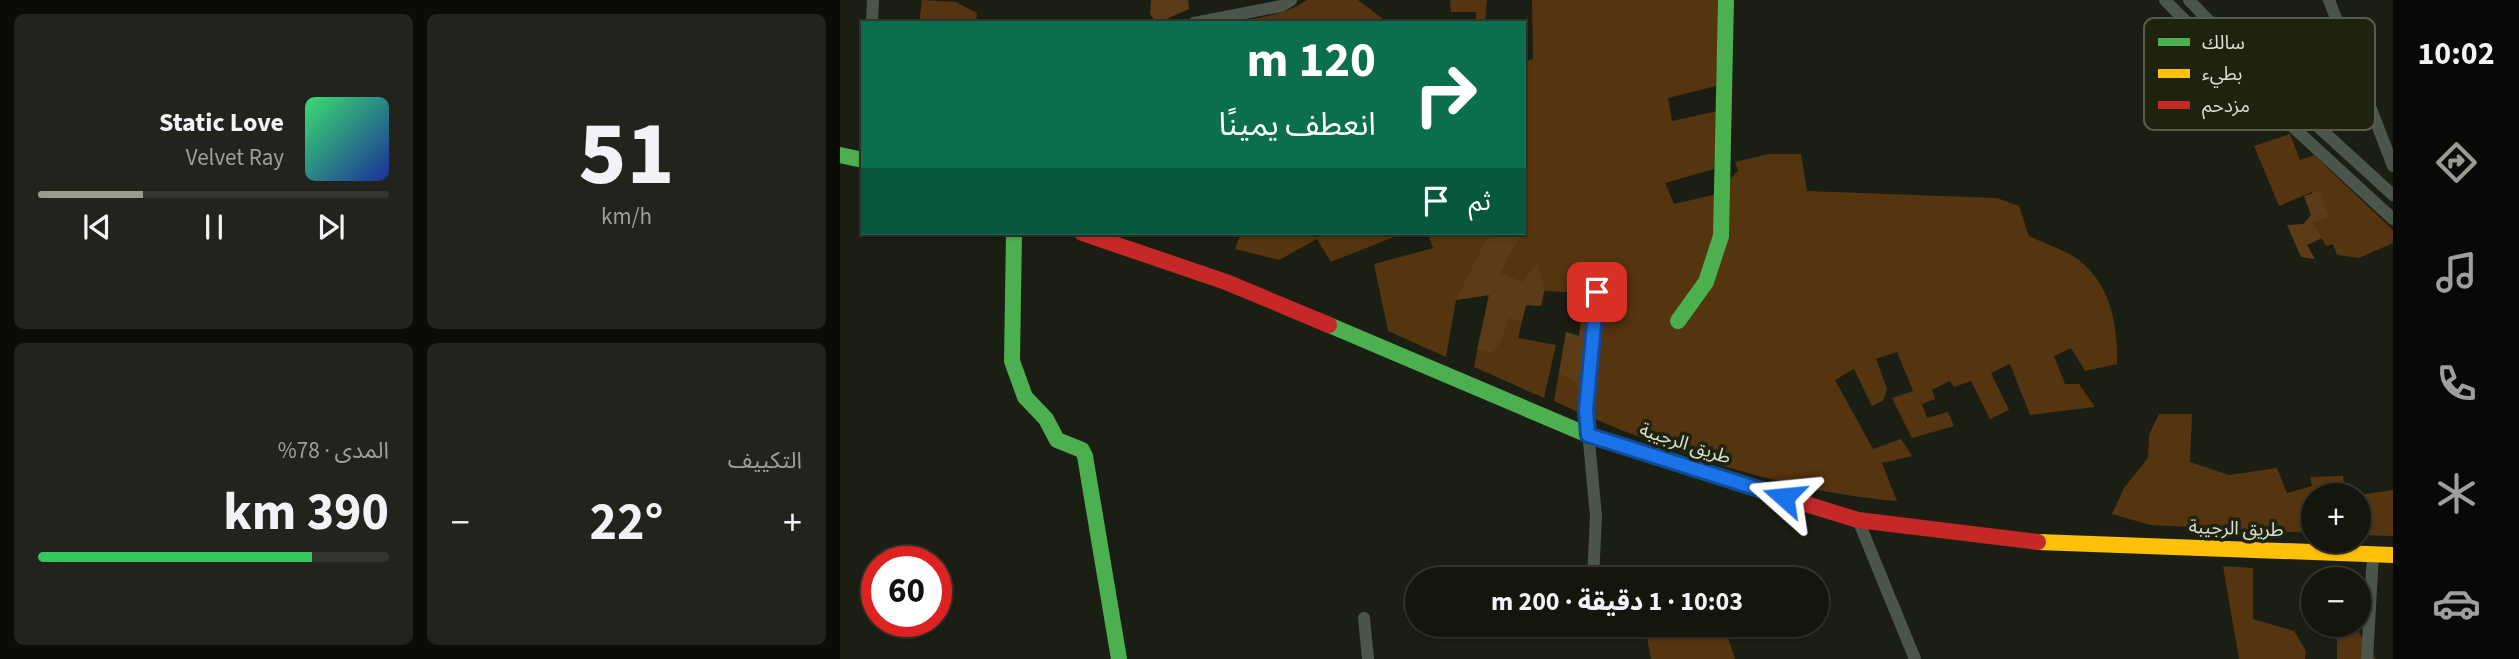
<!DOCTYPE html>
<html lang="ar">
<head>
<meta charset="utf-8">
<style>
	body { margin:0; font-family:"Source Sans 3","Noto Sans Arabic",sans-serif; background:#21231c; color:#f1f3f6; direction:rtl; height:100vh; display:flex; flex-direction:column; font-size:26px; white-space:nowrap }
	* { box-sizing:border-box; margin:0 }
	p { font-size:23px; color:#9d9f9e }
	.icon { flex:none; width:38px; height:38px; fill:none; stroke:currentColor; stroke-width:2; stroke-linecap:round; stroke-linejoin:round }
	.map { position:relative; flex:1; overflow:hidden; direction:ltr }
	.drawer { display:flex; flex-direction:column; gap:14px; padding:14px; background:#0b0c08; width:840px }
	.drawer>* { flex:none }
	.hud { position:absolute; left:21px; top:21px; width:665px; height:214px; border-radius:0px; box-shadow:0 2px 5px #0004,0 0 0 2px #33352e; direction:rtl; background:#0b6e4f; color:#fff; overflow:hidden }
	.tools { position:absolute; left:1461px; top:483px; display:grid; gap:14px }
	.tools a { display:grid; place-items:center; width:70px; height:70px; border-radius:50%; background:#14160e; box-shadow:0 2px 5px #0004,0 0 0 2px #33352e; font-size:35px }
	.speed { position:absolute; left:21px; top:546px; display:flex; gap:14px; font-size:35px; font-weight:700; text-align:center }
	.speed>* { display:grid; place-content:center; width:91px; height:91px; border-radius:50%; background:#14160e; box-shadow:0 2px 5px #0004,0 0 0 2px #33352e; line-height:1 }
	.speed .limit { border:10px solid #d22; background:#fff; color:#111 }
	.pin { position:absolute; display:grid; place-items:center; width:60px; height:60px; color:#fff; margin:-30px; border-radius:14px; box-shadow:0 4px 10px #0006 }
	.me { position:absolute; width:77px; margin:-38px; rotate:288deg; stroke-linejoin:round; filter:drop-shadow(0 0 5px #0008) }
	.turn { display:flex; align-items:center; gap:24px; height:147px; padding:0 35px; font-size:32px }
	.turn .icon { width:91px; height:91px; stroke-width:2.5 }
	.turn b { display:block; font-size:49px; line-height:60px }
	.then { display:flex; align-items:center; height:66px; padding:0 35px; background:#0003; gap:14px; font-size:26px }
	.big { font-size:52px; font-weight:700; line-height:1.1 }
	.drawer .card { flex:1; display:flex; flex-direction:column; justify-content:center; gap:10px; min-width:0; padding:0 24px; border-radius:10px; background:#21231c }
	.drawer .dial { align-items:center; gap:0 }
	.dial b { font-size:91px; line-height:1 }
	.song { display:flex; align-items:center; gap:21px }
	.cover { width:84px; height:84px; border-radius:10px; background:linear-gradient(135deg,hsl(140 70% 55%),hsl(230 70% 35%)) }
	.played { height:7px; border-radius:4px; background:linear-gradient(90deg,#989b8f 30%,#33352e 30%) }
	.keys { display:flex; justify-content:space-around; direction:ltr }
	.heat { display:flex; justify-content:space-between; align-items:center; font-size:38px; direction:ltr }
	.charge { height:10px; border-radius:5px; background:linear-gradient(90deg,#34c759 78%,#33352e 0) }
	.drawer .tiles { flex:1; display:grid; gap:14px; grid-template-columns:repeat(2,1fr) }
	.trip { position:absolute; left:565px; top:567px; width:424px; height:70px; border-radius:35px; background:#14160e; box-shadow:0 2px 5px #0004,0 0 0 2px #33352e; font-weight:700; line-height:70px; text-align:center; direction:rtl }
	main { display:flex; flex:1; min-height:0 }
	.tab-bar { display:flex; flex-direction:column; width:126px; justify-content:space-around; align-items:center; background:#080906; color:#9d9f9e }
	.tab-bar .icon { width:49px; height:49px }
	.tab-bar .current { color:#989b8f }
	.tab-bar b { font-size:32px; color:#f1f3f6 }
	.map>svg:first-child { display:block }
	.green { fill:#553410 }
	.forest { fill:#5b3b18 }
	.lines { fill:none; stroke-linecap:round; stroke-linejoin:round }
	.street { stroke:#4c554c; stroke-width:12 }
	.fast { stroke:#4caf50; stroke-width:16 }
	.slow { stroke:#ffc107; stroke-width:16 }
	.jam { stroke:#c62828; stroke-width:16 }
	.route-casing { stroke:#114b97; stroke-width:18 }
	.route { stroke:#1a73e8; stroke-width:12 }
	.labels { text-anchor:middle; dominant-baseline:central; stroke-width:7; stroke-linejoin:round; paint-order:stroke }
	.street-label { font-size:19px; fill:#dbdfd2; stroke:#1e230e }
	.key { fill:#1e230e; stroke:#575b49; stroke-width:2 }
	.key-label { font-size:19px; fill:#dbdfd2 }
</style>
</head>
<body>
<main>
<nav class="tab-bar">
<b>10:02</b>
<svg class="icon current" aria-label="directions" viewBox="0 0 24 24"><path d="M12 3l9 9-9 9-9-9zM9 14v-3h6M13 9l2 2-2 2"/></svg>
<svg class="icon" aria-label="music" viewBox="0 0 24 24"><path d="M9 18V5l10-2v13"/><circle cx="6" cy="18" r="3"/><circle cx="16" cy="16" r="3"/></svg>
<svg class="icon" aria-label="phone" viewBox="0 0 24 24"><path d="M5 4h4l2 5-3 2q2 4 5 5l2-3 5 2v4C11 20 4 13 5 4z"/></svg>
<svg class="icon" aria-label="climate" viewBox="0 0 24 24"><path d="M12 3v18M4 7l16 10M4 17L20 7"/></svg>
<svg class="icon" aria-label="car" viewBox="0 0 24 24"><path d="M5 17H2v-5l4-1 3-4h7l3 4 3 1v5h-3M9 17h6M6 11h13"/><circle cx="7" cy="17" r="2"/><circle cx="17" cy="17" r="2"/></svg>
</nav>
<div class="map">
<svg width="1553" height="659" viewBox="0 0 1553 659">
	<rect width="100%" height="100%" fill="#1b1e13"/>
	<!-- green -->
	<g class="green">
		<polygon points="82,0 116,2 137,13 136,23 79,23"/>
		<path d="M467,0H518L543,19L542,23H393C417,18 446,15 467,0Z"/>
		<polygon points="610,0 647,0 645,23 636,23 636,12 611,12"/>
		<path d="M692,0H879L876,86L828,98L832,121L877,111L874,169L825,183L834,204L873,195L898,171L895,162L929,154H961L967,191L1157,198L1179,206L1189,236C1205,244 1226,250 1239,260C1271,286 1278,325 1277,364L1245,371L1231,348L1214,356L1225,384H1239L1255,407L1190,415L1170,364L1151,373L1169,410L1150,419L1131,381L1114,387L1110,381L1092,390L1095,399L1082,404L1087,418L1108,412L1114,426L1072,438L1052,398L1073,391L1057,352L1036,359L1047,389L1043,401L1032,406L1014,369L995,380L1033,449L1061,439L1072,456L1042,463L1057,501C944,492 816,448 714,401L726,332L739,336L745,293L704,291L701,306L686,305L678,338L716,345L704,398L634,367L649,295L616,300L606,357L548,331L534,264L593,248L588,233H684V62L693,59Z"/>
		<polygon points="1450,134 1460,160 1474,155 1553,230 1553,243 1519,258 1497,255 1493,244 1486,246 1473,223 1472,192 1439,206 1414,146"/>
		<polygon points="401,233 564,233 491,262 477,239 439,260 395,249"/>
		<polygon points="1319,414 1352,414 1350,462 1389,475 1437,468 1447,493 1472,486 1470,477 1503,476 1505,495 1474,495 1473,533 1310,525 1272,514 1284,488 1308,458 1309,435"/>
		<polygon points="1553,490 1553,536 1519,535 1519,495"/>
		<polygon points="1383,566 1413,568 1413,619 1454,631 1466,651 1465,659 1399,659"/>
		<polygon points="870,625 884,625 895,659 811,659 807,637"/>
		<polygon points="1518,631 1536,659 1497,659 1497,636"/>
	</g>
	<!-- forest -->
	<g class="forest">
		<polygon points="311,0 348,0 349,9 317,23 310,14"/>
		<polygon points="1480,191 1489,217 1473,223 1482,238 1467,245 1475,259 1461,257 1447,225 1463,224 1471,215 1464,196"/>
		<polygon points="659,233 681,234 660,273 683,282 698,261 704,291 701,306 686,305 682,321 668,318 661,341 653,353 637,350 649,295 616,300 645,241"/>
		<polygon points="742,313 748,314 743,394 737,384 719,373 726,332 739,336"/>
	</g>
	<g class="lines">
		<!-- street -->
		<g class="street">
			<polyline points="1325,0 1418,95 1553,219"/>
			<polyline points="1349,0 1416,70 1553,195"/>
			<polyline points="1489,0 1553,166"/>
			<polyline points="32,23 33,0"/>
			<polyline points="354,23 441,6 451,0"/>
			<polyline points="1018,520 1075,659"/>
			<polyline points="753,579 756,516 746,410 757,292"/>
			<polyline points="524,618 528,659"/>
			<polyline points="1527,659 1533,554"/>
		</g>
		<!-- fast -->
		<g class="fast">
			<polyline points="0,155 23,160"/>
			<polyline points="174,233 172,361 185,397 206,419 217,440 242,450 245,456 279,659"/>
			<polyline points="838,321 866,282 881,236 886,0"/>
			<polyline points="489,325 748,435 966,504"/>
		</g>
		<!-- slow -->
		<polyline class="slow" points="1198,542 1553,555"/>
		<!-- jam -->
		<g class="jam">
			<polyline points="242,233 386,282 489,325"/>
			<polyline points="966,504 1018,520 1198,542"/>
		</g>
	</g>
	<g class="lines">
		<!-- route casing -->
		<g class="route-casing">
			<polyline id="route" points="757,292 746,410 748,435 944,497"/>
		</g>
		<!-- route -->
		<use href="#route" class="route"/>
	</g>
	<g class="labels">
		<!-- street labels -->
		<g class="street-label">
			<text transform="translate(845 444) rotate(18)">طريق الرجيبة</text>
			<text transform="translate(1396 529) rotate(2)">طريق الرجيبة</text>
		</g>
	</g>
	<!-- legend -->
	<rect x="1304" y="18" width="231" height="112" rx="10" class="key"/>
	<rect x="1318" y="38" width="32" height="8" fill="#4caf50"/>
	<rect x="1318" y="69" width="32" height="9" fill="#ffc107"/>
	<rect x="1318" y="101" width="32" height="8" fill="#c62828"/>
	<g class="key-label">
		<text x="1362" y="49">سالك</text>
		<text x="1362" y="80">بطيء</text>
		<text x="1362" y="112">مزدحم</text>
	</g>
</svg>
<div class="tools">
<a>+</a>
<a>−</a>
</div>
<div class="speed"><div class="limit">60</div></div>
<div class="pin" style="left:757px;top:292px;background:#d93025"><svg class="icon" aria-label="arrive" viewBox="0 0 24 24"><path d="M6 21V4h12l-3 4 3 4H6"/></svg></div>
<svg class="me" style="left:944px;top:497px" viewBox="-20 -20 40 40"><path d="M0-17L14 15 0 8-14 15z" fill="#1a73e8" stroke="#fff" stroke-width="4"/></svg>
<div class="trip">10:03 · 1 دقيقة · 200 m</div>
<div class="hud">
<div class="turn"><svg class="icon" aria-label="right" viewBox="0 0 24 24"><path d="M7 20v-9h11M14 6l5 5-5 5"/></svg><div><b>120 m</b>انعطف يمينًا</div></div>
<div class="then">ثم<svg class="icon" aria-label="arrive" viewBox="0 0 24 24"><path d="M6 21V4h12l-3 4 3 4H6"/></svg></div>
</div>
</div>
<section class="drawer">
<div class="tiles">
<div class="card dial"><b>51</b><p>km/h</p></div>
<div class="card">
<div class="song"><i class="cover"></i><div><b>Static Love</b><p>Velvet Ray</p></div></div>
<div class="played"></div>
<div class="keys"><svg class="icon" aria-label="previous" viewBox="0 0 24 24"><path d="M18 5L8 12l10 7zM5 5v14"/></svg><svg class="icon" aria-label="pause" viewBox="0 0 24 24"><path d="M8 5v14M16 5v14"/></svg><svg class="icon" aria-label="next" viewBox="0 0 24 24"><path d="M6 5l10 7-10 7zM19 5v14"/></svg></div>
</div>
<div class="card"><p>التكييف</p>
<div class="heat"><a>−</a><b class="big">22°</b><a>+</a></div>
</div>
<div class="card"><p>المدى · 78%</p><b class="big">390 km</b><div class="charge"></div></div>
</div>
</section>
</main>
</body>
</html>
